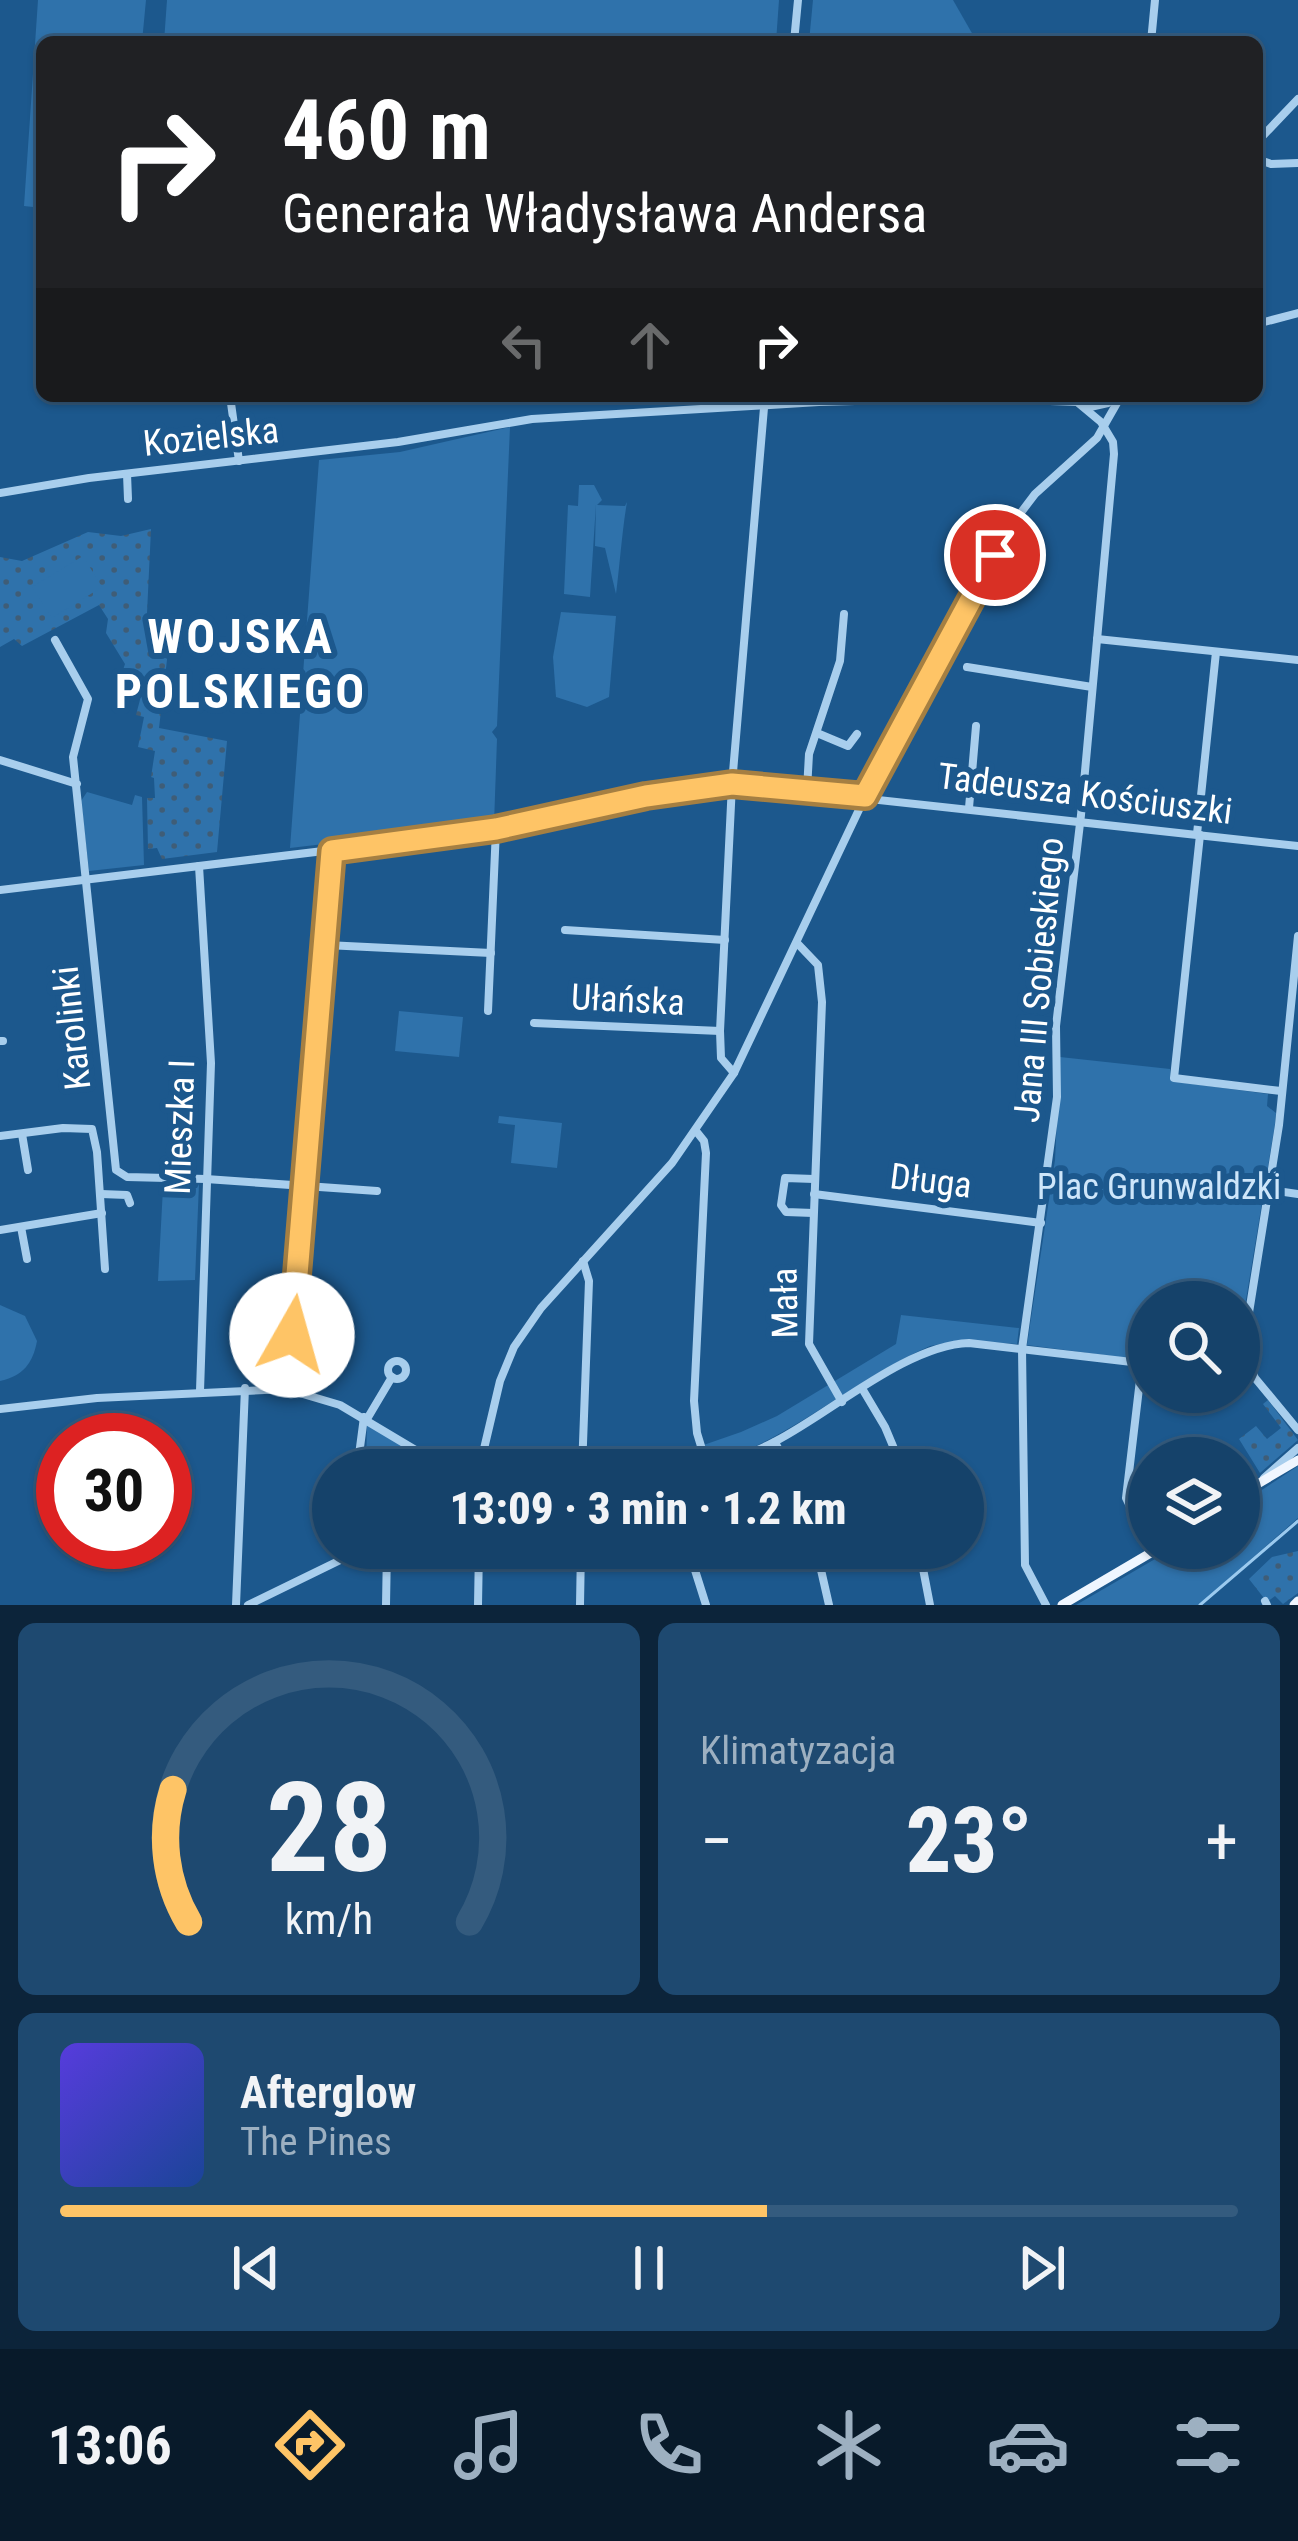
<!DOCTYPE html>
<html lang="pl">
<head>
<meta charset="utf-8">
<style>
	body { margin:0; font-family:"Roboto Condensed",sans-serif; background:#1e4970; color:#f1f3f6; height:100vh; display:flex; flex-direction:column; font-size:45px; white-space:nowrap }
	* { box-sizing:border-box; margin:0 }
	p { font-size:39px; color:#9db0c1 }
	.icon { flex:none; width:66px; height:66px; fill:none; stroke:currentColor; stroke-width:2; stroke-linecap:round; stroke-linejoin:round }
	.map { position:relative; height:1605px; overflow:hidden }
	.side { display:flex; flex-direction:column; gap:18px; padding:18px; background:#0c243a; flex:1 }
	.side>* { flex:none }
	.top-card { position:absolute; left:36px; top:36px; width:1227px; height:366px; border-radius:18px; box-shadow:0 3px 9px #0004,0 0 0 3px #345b7e; background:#202124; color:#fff; overflow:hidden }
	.fabs { position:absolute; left:1128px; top:1281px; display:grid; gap:24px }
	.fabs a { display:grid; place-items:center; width:132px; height:132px; border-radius:50%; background:#15426a; box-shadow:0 3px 9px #0004,0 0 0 3px #345b7e; font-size:60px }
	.speed { position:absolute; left:36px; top:1413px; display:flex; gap:24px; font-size:60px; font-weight:700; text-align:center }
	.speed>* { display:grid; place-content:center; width:156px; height:156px; border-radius:50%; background:#15426a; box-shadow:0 3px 9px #0004,0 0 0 3px #345b7e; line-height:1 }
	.speed .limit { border:18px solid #d22; background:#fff; color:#111 }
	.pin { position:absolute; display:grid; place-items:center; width:102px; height:102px; color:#fff; margin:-51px; border:6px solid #fff; border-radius:50%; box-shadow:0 3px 12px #0007 }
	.me { position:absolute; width:132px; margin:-66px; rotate:7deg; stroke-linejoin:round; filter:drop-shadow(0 0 9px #0008) }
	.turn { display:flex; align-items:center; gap:42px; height:252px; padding:0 48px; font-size:54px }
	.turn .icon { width:156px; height:156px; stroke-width:2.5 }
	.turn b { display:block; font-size:84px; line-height:102px }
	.lanes { display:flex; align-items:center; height:114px; padding:0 48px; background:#0003; justify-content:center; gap:60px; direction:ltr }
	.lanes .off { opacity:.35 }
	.big { font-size:90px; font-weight:800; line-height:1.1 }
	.side .widget { flex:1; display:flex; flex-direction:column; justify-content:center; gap:18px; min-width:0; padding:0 42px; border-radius:18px; background:#1e4970 }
	.side .dial { align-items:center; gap:0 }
	.dial svg { height:312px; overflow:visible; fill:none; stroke:#345b7e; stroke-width:7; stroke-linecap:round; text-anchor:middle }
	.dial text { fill:#f1f3f6; stroke:none }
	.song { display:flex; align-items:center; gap:36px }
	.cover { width:144px; height:144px; border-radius:18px; background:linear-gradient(135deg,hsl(250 70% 55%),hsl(220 70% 35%)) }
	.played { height:12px; border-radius:6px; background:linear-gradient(90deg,#fec466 60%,#345b7e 60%) }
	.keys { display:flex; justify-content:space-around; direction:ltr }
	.heat { display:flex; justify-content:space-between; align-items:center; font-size:66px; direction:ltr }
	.side .tiles { flex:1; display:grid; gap:18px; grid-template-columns:1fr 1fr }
	.widget:last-child { grid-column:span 2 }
	.trip { position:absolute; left:312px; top:1449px; width:672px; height:120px; border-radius:60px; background:#15426a; box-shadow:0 3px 9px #0004,0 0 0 3px #345b7e; font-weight:800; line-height:120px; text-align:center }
	.dock { display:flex; height:192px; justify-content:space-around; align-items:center; background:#081a2a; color:#9db0c1 }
	.dock .icon { width:84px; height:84px }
	.dock .on { color:#fec466 }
	.dock b { font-size:54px; color:#f1f3f6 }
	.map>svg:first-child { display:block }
	.grass { fill:url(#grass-dots) }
	.green { fill:#2f72ab }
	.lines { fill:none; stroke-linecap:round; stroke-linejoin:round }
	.stream { stroke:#9bcaef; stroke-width:3 }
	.minor { stroke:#a8ceed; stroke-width:8 }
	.major { stroke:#eff6ff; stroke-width:9 }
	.route-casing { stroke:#a57f42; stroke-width:30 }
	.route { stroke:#fec466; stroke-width:21 }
	.labels { text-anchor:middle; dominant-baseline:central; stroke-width:12; stroke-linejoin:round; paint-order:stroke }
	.street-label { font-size:36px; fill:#fff; stroke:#1c588d }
	.park-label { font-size:36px; fill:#cee6fa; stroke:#1c588d }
	.district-label { font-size:48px; font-weight:bold; letter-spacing:3px; fill:#fff; stroke:#1c588d }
</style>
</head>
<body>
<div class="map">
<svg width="1298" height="1605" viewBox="0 0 1298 1605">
	<defs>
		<pattern id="grass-dots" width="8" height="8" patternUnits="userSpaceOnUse" patternTransform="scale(3)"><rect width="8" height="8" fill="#2f72ab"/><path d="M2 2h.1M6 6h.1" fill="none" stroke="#3f5d77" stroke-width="1.8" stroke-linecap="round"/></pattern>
	</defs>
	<rect width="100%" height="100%" fill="#1c588d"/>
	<!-- grass -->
	<g class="grass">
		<polygon points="151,529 146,634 170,634 159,728 227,741 217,852 162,859 157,848 148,849 147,798 155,798 154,778 151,777 155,751 138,747 144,717 136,715 141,696 123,670 125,664 106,633 108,619 99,605 22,646 14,639 0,647 0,557 22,561 88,532 121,536"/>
		<polygon points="1268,1400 1298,1440 1260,1473 1239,1439 1256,1426 1267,1439 1281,1428 1263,1404"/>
		<polygon points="1298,1551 1298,1593 1283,1604 1275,1596 1267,1602 1249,1579 1272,1557"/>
	</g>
	<!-- green -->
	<g class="green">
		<polygon points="38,0 146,0 142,42 42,42 42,208 24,206"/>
		<polygon points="167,0 779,0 776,42 164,42"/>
		<polygon points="813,0 953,0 977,42 809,42"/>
		<polygon points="510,427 497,726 492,732 497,739 494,824 290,848 319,460 400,452"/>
		<path d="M579,485H594L602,500L597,505L625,506L627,502C622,531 620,563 616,594L605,548L595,546L596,504L590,597L564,594L568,505L578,506Z"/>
		<polygon points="83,556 102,587 52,618 32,587"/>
		<polygon points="561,612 616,616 609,697 587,707 556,697 553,657"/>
		<polygon points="87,792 132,805 135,795 142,797 144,865 89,871 81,801"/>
		<polygon points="399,1011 463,1017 459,1057 395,1051"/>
		<polygon points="1060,1057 1170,1069 1171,1081 1268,1094 1267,1106 1276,1113 1275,1124 1239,1342 1239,1302 1149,1302 1149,1361 1027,1345 1055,1160"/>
		<polygon points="499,1116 562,1123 557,1168 511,1163 515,1125 498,1123"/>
		<polygon points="199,1184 195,1280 158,1281 163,1188 197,1188"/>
		<path d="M0,1305L25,1316L37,1341C33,1363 23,1376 0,1381Z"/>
		<path d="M901,1315L1019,1328L1017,1344L960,1340L930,1346C849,1381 782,1449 693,1468C668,1474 637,1470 610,1470L669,1457L741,1432L777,1416L896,1344Z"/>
		<polygon points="367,1423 443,1470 366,1470"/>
		<polygon points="1298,1466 1298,1518 1199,1605 1076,1605 1174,1548 1239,1548 1239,1505"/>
	</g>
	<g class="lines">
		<!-- stream -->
		<polyline class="stream" points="1200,1605 1298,1521"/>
		<!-- minor -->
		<g class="minor">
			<polyline points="794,42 798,0"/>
			<polyline points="1151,42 1155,0"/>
			<polyline points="1257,142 1298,99"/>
			<polyline points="1257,159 1271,164 1298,163"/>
			<polyline points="1257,324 1298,313"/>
			<polyline points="230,396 239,461"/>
			<polyline points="1090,407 1108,403 1115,396"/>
			<polyline points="127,474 128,499"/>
			<polyline points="0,493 89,478 398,442 532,419 819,402 963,398 1077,402 1101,422 1113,442 1114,454 1081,815 1056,1026 1057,1097 1022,1349 1025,1565 1046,1605"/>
			<polyline points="1097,639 1298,660"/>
			<polyline points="55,640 88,699 73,757 116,1170 127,1177 206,1179 377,1191"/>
			<polyline points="967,667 1092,687"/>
			<polyline points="817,733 848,746 857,734"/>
			<polyline points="0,760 77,784"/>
			<polyline points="807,790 809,754 840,661 844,614"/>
			<polyline points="969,808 976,726"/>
			<polyline points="1197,834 1216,652"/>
			<polyline points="1200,835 1174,1078 1281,1091"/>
			<polyline points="199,866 211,1063 200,1391"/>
			<polyline points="0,890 448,836 646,796 732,784 1298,846"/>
			<polyline points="565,930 725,940"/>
			<polyline points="1298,936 1279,1125 1243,1350 1255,1378 1298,1430"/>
			<polyline points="797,943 818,965 822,1002 809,1344 842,1402"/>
			<polyline points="326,945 491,953"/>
			<polyline points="488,1011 496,829"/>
			<polyline points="534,1023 720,1031"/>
			<polyline points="0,1041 3,1041"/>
			<polyline points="734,1073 721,1058 720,1031 732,784 765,396"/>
			<polyline points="696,1131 704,1141 706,1153 694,1401 697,1433 708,1469"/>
			<polyline points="22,1134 28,1170"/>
			<polyline points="0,1136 63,1128 92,1129 97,1152 105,1269"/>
			<polyline points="1270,1190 1298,1194"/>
			<polyline points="101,1194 127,1195 130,1203"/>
			<polyline points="814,1194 1041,1223"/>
			<polyline points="813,1213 786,1212 781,1205 785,1178 814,1179"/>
			<polyline points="21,1227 27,1259"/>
			<polyline points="0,1230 102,1213"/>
			<circle cx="397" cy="1370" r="9"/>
			<polyline points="1142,1363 1126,1498 1149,1545"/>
			<polyline points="286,1389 301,1266 332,851"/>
			<polyline points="863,1390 885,1427 903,1470"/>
			<polyline points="0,1409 97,1398 286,1389 340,1405 449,1470"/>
			<polyline points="367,1419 392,1377"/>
			<polyline points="775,1442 789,1470"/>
			<polyline points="357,1470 364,1417"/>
			<polyline points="479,1470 500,1381 514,1347 541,1308 672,1163 734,1073 875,776 1010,527 1035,494 1097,438 1121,396"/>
			<polyline points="582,1470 589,1281 583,1261"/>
			<path d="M705,1470C729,1462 754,1453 776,1441C832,1412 907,1345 969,1343L1149,1364"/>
			<polyline points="1264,1478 1298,1448"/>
			<polyline points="688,1548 706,1605"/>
			<polyline points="816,1548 829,1605"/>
			<polyline points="919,1548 930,1605"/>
			<polyline points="1265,1601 1267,1605"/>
			<polyline points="236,1605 245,1388"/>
			<polyline points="248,1605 365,1548"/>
			<polyline points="386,1605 387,1548"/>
			<polyline points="478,1605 479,1548"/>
			<polyline points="580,1605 581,1548"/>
		</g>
		<!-- major -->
		<g class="major">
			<polyline points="1239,1495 1298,1460"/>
			<polyline points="1062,1605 1159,1548"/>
			<polyline points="1294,1605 1298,1601"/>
		</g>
	</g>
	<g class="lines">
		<!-- route casing -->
		<g class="route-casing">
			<polyline id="route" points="292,1335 332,851 496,829 646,796 732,784 865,796 995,555"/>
		</g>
		<!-- route -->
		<use href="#route" class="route"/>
	</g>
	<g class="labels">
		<!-- street labels -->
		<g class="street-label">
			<text transform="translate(211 437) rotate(-6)">Kozielska</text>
			<text transform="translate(1085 794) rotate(7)">Tadeusza Kościuszki</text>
			<text transform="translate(1039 980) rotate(-85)">Jana III Sobieskiego</text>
			<text transform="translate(628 1000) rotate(3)">Ułańska</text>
			<text transform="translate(72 1028) rotate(-96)">Karolinki</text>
			<text transform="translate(180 1127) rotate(-88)">Mieszka I</text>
			<text transform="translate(931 1181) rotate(7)">Długa</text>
			<text transform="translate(785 1303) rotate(-91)">Mała</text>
		</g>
		<!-- park labels -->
		<g class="park-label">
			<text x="1159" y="1187">Plac Grunwaldzki</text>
		</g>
		<!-- district labels -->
		<g class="district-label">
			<text x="241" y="636">WOJSKA<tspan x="241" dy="55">POLSKIEGO</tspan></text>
		</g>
	</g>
</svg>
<div class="fabs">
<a><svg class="icon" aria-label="search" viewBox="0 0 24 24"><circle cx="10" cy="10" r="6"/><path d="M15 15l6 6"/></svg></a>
<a><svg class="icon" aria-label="layers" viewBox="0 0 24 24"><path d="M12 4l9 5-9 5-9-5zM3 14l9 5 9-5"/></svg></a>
</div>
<div class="speed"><div class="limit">30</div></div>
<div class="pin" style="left:995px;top:555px;background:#d93025"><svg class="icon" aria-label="arrive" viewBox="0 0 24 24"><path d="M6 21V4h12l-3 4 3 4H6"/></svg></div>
<svg class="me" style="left:292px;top:1335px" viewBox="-20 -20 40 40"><circle r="19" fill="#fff"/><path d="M0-13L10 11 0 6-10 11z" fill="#fec466"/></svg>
<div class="trip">13:09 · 3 min · 1.2 km</div>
<div class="top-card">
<div class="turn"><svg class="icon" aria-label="right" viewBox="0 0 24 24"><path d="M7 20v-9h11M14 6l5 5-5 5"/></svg><div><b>460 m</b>Generała Władysława Andersa</div></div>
<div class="lanes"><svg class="icon off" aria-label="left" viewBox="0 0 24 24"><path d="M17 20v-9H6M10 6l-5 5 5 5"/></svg><svg class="icon off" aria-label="ahead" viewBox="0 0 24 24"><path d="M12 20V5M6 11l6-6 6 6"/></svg><svg class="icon" aria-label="right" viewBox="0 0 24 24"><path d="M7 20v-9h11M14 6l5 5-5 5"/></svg></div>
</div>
</div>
<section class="side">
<div class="tiles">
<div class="widget dial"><svg viewBox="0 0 100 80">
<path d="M14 69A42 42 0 1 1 86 69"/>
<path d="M14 69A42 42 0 0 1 10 35" stroke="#fec466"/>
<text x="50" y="56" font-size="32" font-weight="700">28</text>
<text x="50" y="72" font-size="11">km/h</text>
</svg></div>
<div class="widget"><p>Klimatyzacja</p>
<div class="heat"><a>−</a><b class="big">23°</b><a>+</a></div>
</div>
<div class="widget">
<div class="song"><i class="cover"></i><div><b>Afterglow</b><p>The Pines</p></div></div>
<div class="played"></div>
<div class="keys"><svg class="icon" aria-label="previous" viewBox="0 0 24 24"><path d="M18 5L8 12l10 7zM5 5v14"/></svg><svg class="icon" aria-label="pause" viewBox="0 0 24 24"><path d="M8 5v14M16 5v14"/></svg><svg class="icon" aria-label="next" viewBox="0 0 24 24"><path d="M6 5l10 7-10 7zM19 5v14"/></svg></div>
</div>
</div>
</section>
<nav class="dock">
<b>13:06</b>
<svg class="icon on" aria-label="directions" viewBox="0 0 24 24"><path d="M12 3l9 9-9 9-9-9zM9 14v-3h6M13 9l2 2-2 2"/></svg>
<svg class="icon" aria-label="music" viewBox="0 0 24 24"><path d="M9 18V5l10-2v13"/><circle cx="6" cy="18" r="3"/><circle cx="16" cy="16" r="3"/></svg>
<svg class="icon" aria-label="phone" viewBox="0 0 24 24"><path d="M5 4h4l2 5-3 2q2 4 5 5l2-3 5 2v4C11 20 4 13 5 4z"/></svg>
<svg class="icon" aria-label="climate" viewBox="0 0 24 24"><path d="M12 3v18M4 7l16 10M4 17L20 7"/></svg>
<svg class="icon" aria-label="car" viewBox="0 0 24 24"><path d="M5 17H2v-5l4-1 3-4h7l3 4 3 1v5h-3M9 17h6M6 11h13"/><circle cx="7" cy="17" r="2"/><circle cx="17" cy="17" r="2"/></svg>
<svg class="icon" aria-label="filters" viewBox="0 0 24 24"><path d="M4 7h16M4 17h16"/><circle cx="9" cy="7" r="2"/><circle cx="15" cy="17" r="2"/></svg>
</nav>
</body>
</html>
